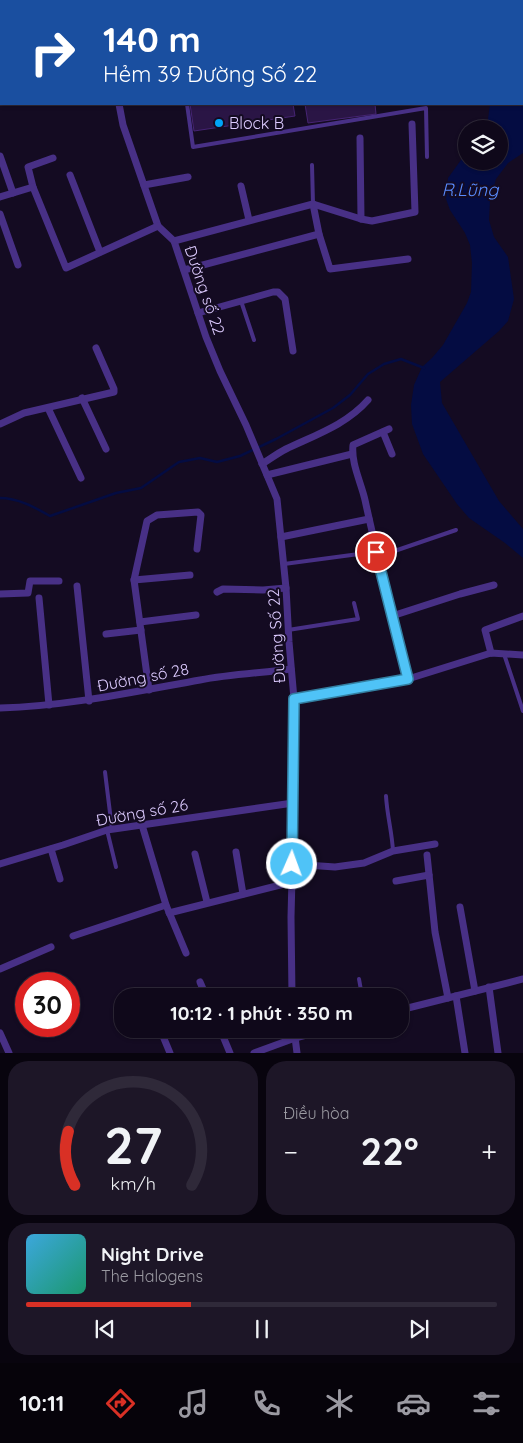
<!DOCTYPE html>
<html lang="vi">
<head>
<meta charset="utf-8">
<style>
	body { margin:0; font-family:Quicksand,sans-serif; background:#1d1627; color:#f1f3f6; height:100vh; display:flex; flex-direction:column; font-size:19px; white-space:nowrap }
	* { box-sizing:border-box; margin:0 }
	p { font-size:16px; color:#9b9aa2 }
	.icon { flex:none; width:28px; height:28px; fill:none; stroke:currentColor; stroke-width:2; stroke-linecap:round; stroke-linejoin:round }
	.map { position:relative; height:1053px; overflow:hidden }
	.drawer { display:flex; flex-direction:column; gap:8px; padding:8px; background:#08040e; flex:1 }
	.drawer>* { flex:none }
	.top-card { position:absolute; left:0px; top:0px; width:524px; height:105px; box-shadow:0 1px 4px #0004,0 0 0 1px #2f2939; background:#1a4fa0; color:#fff; overflow:hidden }
	.buttons { position:absolute; left:458px; top:120px; display:grid; gap:10px }
	.buttons a { display:grid; place-items:center; width:50px; height:50px; border-radius:50%; background:#0f081a; box-shadow:0 1px 4px #0004,0 0 0 1px #2f2939; font-size:25px }
	.speed { position:absolute; left:15px; top:972px; display:flex; gap:10px; font-size:25px; font-weight:700; text-align:center }
	.speed>* { display:grid; place-content:center; width:65px; height:65px; border-radius:50%; background:#0f081a; box-shadow:0 1px 4px #0004,0 0 0 1px #2f2939; line-height:1 }
	.speed .limit { border:8px solid #d22; background:#fff; color:#111 }
	.pin { position:absolute; display:grid; place-items:center; width:42px; height:42px; color:#fff; margin:-21px; border:2px solid #fff; border-radius:50%; box-shadow:0 1px 5px #0007 }
	.me { position:absolute; width:55px; margin:-28px; rotate:2deg; stroke-linejoin:round; filter:drop-shadow(0 0 4px #0008) }
	.turn { display:flex; align-items:center; gap:18px; height:105px; padding:0 20px; font-size:22px }
	.turn .icon { width:65px; height:65px; stroke-width:2.5 }
	.turn b { display:block; font-size:35px; line-height:42px }
	.big { font-size:38px; font-weight:700; line-height:1.1 }
	.drawer .card { flex:1; display:flex; flex-direction:column; justify-content:center; gap:8px; min-width:0; padding:0 18px; border-radius:20px; background:#1d1627 }
	.drawer .dial { align-items:center; gap:0 }
	.dial svg { height:130px; overflow:visible; fill:none; stroke:#2f2939; stroke-width:7; stroke-linecap:round; text-anchor:middle }
	.dial text { fill:#f1f3f6; stroke:none }
	.song { display:flex; align-items:center; gap:15px }
	.cover { width:60px; height:60px; border-radius:8px; background:linear-gradient(135deg,hsl(200 70% 55%),hsl(160 70% 35%)) }
	.played { height:5px; border-radius:2px; background:linear-gradient(90deg,#d93025 35%,#2f2939 35%) }
	.keys { display:flex; justify-content:space-around; direction:ltr }
	.heat { display:flex; justify-content:space-between; align-items:center; font-size:28px; direction:ltr }
	.drawer .tiles { flex:1; display:grid; gap:8px; grid-template-columns:1fr 1fr }
	.card:last-child { grid-column:span 2 }
	.trip { position:absolute; left:114px; top:988px; width:295px; height:50px; border-radius:20px; background:#0f081a; box-shadow:0 1px 4px #0004,0 0 0 1px #2f2939; font-weight:700; line-height:50px; text-align:center }
	.menu { display:flex; height:80px; justify-content:space-around; align-items:center; background:#06030a; color:#9b9aa2 }
	.menu .icon { width:35px; height:35px }
	.menu .active { color:#d93025 }
	.menu b { font-size:22px; color:#f1f3f6 }
	.map>svg:first-child { display:block }
	.water { fill:#040c42 }
	.lines { fill:none; stroke-linecap:round; stroke-linejoin:round }
	.stream { stroke:#040c42; stroke-width:2.5 }
	.building { fill:#2a1545; stroke:#462473 }
	.service { stroke:#483086; stroke-width:4 }
	.minor { stroke:#483086; stroke-width:7 }
	.route-casing { stroke:#337fa1; stroke-width:12 }
	.route { stroke:#4fc3f7; stroke-width:9 }
	.poi-dot { fill:#00a4f6; stroke:#140b22; stroke-width:2 }
	.labels { text-anchor:middle; dominant-baseline:central; stroke-width:4; stroke-linejoin:round; paint-order:stroke }
	.poi-label { font-size:16px; fill:#ddcbff; stroke:#140b22; text-anchor:start }
	.street-label { font-size:16px; fill:#ddcbff; stroke:#140b22 }
	.water-label { font-size:18px; font-style:italic; fill:#598cff; stroke:#140b22 }
</style>
</head>
<body>
<div class="map">
<svg width="523" height="1053" viewBox="0 0 523 1053">
	<rect width="100%" height="100%" fill="#140b22"/>
	<!-- water -->
	<polygon class="water" points="432,0 523,0 523,153 508,163 496,179 490,201 489,220 494,237 508,257 514,299 508,321 499,331 440,382 442,403 499,501 523,529 523,558 505,543 469,518 457,504 423,454 412,424 411,405 414,385 422,367 432,358 443,345 467,303 471,292 472,263 470,245 465,233 450,210 446,199 448,178 466,153 466,161 499,161 499,129 485,129 488,119 490,104 522,104 522,1 431,1"/>
	<g class="lines">
		<!-- stream -->
		<path class="stream" d="M0,498C18,498 34,507 50,516L116,493L141,488L179,462L200,458L217,462L240,456L276,439L333,408L350,395L368,374L384,364L401,359L424,368"/>
	</g>
	<!-- building -->
	<g class="building">
		<polygon points="190,104 293,104 295,116 194,131"/>
		<polygon points="305,104 375,104 376,114 308,123"/>
	</g>
	<g class="lines">
		<!-- service -->
		<g class="service">
			<polyline points="187,104 193,147 426,108 427,157"/>
			<polyline points="312,165 313,204"/>
			<polyline points="241,301 254,340"/>
			<polyline points="377,557 456,530"/>
			<polyline points="284,564 359,554"/>
			<polyline points="288,630 358,619 354,603"/>
			<polyline points="504,654 523,711"/>
			<polyline points="105,772 112,829"/>
			<path d="M386,796C387,815 392,832 393,851"/>
			<polyline points="107,830 116,867"/>
			<polyline points="359,979 362,996"/>
		</g>
		<!-- minor -->
		<g class="minor">
			<polyline points="70,0 70,1"/>
			<polyline points="150,0 151,1"/>
			<polyline points="341,0 346,1"/>
			<polyline points="261,1 271,0"/>
			<polyline points="0,44 1,44"/>
			<polyline points="119,104 123,125 158,226 174,241 206,337 220,371 246,425 277,499 286,588 289,642 294,699 292,776 293,839 291,917 292,996"/>
			<polyline points="360,138 361,219"/>
			<polyline points="0,156 13,193"/>
			<polyline points="53,158 28,167 33,187 66,268 158,226"/>
			<polyline points="70,175 100,252"/>
			<polyline points="144,185 188,177"/>
			<polyline points="241,186 249,220"/>
			<polyline points="0,197 33,187"/>
			<polyline points="313,204 319,234 330,269 408,259"/>
			<polyline points="0,214 18,265"/>
			<polyline points="174,241 313,204 361,219 372,221 415,212 412,124"/>
			<polyline points="184,270 319,234"/>
			<polyline points="198,313 273,292 278,292 285,299 293,351"/>
			<polyline points="82,398 106,449"/>
			<polyline points="48,408 81,478"/>
			<polyline points="0,424 24,413 114,392 114,389 96,348"/>
			<path d="M389,429L353,445C351,464 361,482 365,500C378,560 393,619 408,679"/>
			<polyline points="383,432 392,454"/>
			<path d="M262,464C270,459 278,453 286,449C315,435 346,425 368,400"/>
			<polyline points="267,475 352,454"/>
			<polyline points="281,537 369,519"/>
			<polyline points="134,580 190,575"/>
			<polyline points="77,586 89,701"/>
			<polyline points="217,592 223,589 263,590 286,588"/>
			<polyline points="0,594 28,593 30,581 59,581"/>
			<polyline points="39,598 49,705"/>
			<polyline points="392,616 460,594 494,585"/>
			<polyline points="140,622 196,615"/>
			<polyline points="106,634 141,630"/>
			<polyline points="491,653 485,630 523,616"/>
			<polyline points="149,690 134,580 147,521 157,515 198,512 201,515 197,549"/>
			<polyline points="294,699 408,679 491,653 523,655"/>
			<path d="M0,708C68,706 133,692 200,680C230,674 261,673 291,669"/>
			<polyline points="142,825 166,905 186,953"/>
			<polyline points="51,849 60,879"/>
			<polyline points="236,852 243,894"/>
			<polyline points="195,854 207,902"/>
			<polyline points="427,855 435,932 448,998"/>
			<polyline points="0,864 63,845 107,830 293,803"/>
			<polyline points="292,864 335,867 364,863 393,851 435,844"/>
			<polyline points="396,881 429,875"/>
			<polyline points="460,907 475,991"/>
			<polyline points="169,913 292,882"/>
			<polyline points="73,936 166,905"/>
			<polyline points="0,969 51,947"/>
			<polyline points="200,982 206,996"/>
			<polyline points="489,987 498,1053"/>
			<polyline points="456,996 465,1053"/>
			<polyline points="121,1000 122,1000"/>
			<polyline points="400,1010 523,979"/>
			<polyline points="160,1029 170,1053"/>
			<polyline points="220,1029 230,1053"/>
			<polyline points="294,1029 297,1053"/>
			<polyline points="0,1033 9,1053"/>
			<polyline points="254,1053 295,1038 329,1029"/>
		</g>
	</g>
	<g class="lines">
		<!-- route casing -->
		<g class="route-casing">
			<polyline id="route" points="292,864 294,699 408,679 376,552"/>
		</g>
		<!-- route -->
		<use href="#route" class="route"/>
	</g>
	<!-- markers -->
	<circle class="poi-dot" cx="219" cy="123" r="5"/>
	<g class="labels">
		<!-- poi labels -->
		<g class="poi-label">
			<text x="229" y="123">Block B</text>
		</g>
		<!-- street labels -->
		<g class="street-label">
			<text transform="translate(205 290) rotate(71)">Đường số 22</text>
			<text transform="translate(276 636) rotate(-94)">Đường Số 22</text>
			<text transform="translate(143 677) rotate(-11)">Đường số 28</text>
			<text transform="translate(142 812) rotate(-10)">Đường số 26</text>
		</g>
		<!-- water labels -->
		<g class="water-label">
			<text x="470" y="189">R.Lũng</text>
		</g>
	</g>
</svg>
<div class="buttons">
<a><svg class="icon" aria-label="layers" viewBox="0 0 24 24"><path d="M12 4l9 5-9 5-9-5zM3 14l9 5 9-5"/></svg></a>
</div>
<div class="speed"><div class="limit">30</div></div>
<div class="pin" style="left:376px;top:552px;background:#d93025"><svg class="icon" aria-label="arrive" viewBox="0 0 24 24"><path d="M6 21V4h12l-3 4 3 4H6"/></svg></div>
<svg class="me" style="left:292px;top:864px" viewBox="-20 -20 40 40"><circle r="17" fill="#4fc3f7" stroke="#fff" stroke-width="3"/><path d="M0-11L8 9 0 5-8 9z" fill="#fff"/></svg>
<div class="trip">10:12 · 1 phút · 350 m</div>
<div class="top-card">
<div class="turn"><svg class="icon" aria-label="right" viewBox="0 0 24 24"><path d="M7 20v-9h11M14 6l5 5-5 5"/></svg><div><b>140 m</b>Hẻm 39 Đường Số 22</div></div>
</div>
</div>
<section class="drawer">
<div class="tiles">
<div class="card dial"><svg viewBox="0 0 100 80">
<path d="M14 69A42 42 0 1 1 86 69"/>
<path d="M14 69A42 42 0 0 1 10 36" stroke="#d93025"/>
<text x="50" y="56" font-size="32" font-weight="700">27</text>
<text x="50" y="72" font-size="11">km/h</text>
</svg></div>
<div class="card"><p>Điều hòa</p>
<div class="heat"><a>−</a><b class="big">22°</b><a>+</a></div>
</div>
<div class="card">
<div class="song"><i class="cover"></i><div><b>Night Drive</b><p>The Halogens</p></div></div>
<div class="played"></div>
<div class="keys"><svg class="icon" aria-label="previous" viewBox="0 0 24 24"><path d="M18 5L8 12l10 7zM5 5v14"/></svg><svg class="icon" aria-label="pause" viewBox="0 0 24 24"><path d="M8 5v14M16 5v14"/></svg><svg class="icon" aria-label="next" viewBox="0 0 24 24"><path d="M6 5l10 7-10 7zM19 5v14"/></svg></div>
</div>
</div>
</section>
<nav class="menu">
<b>10:11</b>
<svg class="icon active" aria-label="directions" viewBox="0 0 24 24"><path d="M12 3l9 9-9 9-9-9zM9 14v-3h6M13 9l2 2-2 2"/></svg>
<svg class="icon" aria-label="music" viewBox="0 0 24 24"><path d="M9 18V5l10-2v13"/><circle cx="6" cy="18" r="3"/><circle cx="16" cy="16" r="3"/></svg>
<svg class="icon" aria-label="phone" viewBox="0 0 24 24"><path d="M5 4h4l2 5-3 2q2 4 5 5l2-3 5 2v4C11 20 4 13 5 4z"/></svg>
<svg class="icon" aria-label="climate" viewBox="0 0 24 24"><path d="M12 3v18M4 7l16 10M4 17L20 7"/></svg>
<svg class="icon" aria-label="car" viewBox="0 0 24 24"><path d="M5 17H2v-5l4-1 3-4h7l3 4 3 1v5h-3M9 17h6M6 11h13"/><circle cx="7" cy="17" r="2"/><circle cx="17" cy="17" r="2"/></svg>
<svg class="icon" aria-label="filters" viewBox="0 0 24 24"><path d="M4 7h16M4 17h16"/><circle cx="9" cy="7" r="2"/><circle cx="15" cy="17" r="2"/></svg>
</nav>
</body>
</html>
